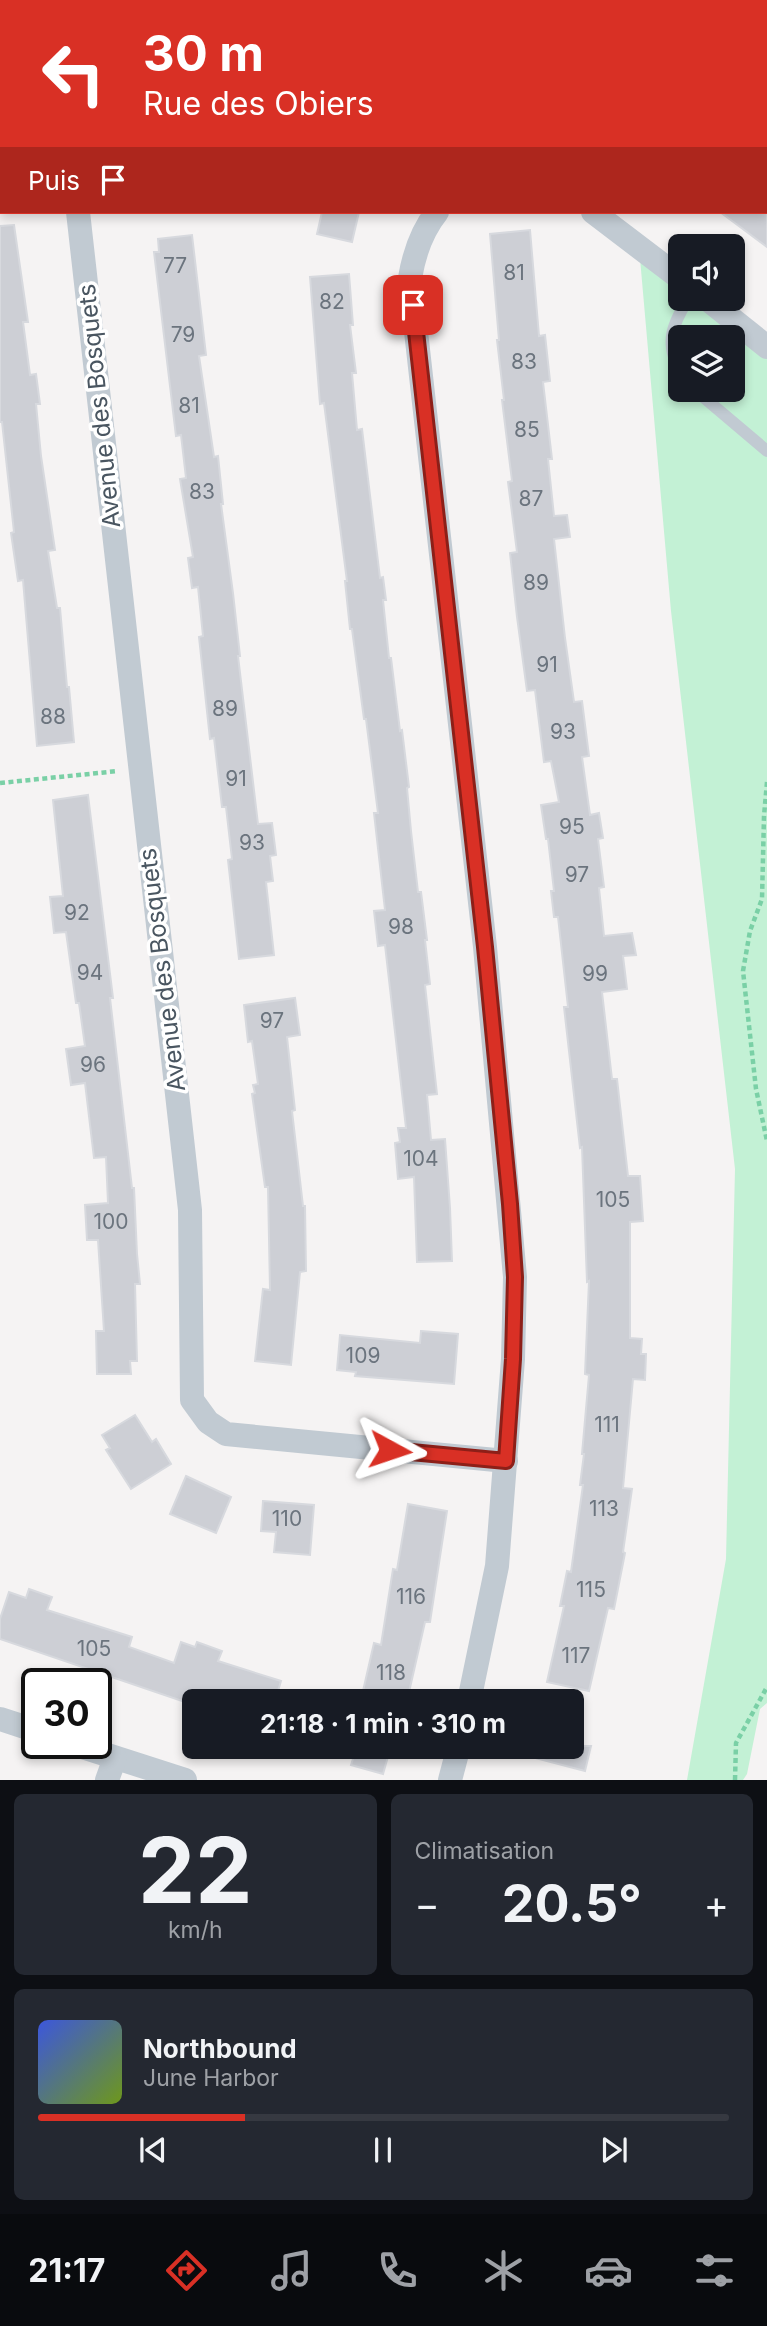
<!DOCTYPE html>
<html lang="fr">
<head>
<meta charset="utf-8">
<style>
	body { margin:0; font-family:Inter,sans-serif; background:#242831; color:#f1f3f6; height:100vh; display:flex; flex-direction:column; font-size:26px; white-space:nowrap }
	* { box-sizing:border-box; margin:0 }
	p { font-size:23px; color:#9ea1a6 }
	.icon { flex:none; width:38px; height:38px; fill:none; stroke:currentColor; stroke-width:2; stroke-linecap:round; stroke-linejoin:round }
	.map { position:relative; height:1780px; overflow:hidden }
	.sheet { display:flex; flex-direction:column; gap:14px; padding:14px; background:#0d0f14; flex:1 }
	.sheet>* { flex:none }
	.top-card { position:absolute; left:0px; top:0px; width:768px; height:214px; box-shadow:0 4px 10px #0003; background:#d93025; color:#fff; overflow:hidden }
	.buttons { position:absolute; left:668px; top:234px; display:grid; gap:14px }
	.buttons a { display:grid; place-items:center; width:77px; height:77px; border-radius:10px; background:#171b24; box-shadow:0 4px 10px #0003; font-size:35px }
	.speed { position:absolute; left:21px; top:1668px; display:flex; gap:14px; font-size:35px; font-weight:700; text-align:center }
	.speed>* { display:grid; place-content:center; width:91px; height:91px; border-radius:50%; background:#171b24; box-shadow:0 4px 10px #0003; line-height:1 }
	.speed .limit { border:4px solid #111; border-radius:10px; background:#fff; color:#111 }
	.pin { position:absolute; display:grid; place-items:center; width:60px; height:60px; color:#fff; margin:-30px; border-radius:14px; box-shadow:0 4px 10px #0006 }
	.me { position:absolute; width:77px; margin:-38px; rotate:95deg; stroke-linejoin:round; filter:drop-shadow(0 0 5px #0008) }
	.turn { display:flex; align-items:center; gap:24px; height:147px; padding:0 28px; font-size:32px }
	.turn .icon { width:91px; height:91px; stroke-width:2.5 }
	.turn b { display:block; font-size:49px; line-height:60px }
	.then { display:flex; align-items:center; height:66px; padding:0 28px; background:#0003; gap:14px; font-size:26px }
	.big { font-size:52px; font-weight:700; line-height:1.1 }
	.sheet .widget { flex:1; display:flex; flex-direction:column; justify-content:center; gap:10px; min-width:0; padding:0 24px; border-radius:10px; background:#242831 }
	.sheet .dial { align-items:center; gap:0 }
	.dial b { font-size:91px; line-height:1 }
	.song { display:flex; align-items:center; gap:21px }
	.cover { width:84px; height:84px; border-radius:10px; background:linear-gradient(135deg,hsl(230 70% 55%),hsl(80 70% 35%)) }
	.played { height:7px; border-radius:4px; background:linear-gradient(90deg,#d93025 30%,#363941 30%) }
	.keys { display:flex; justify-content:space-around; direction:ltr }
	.heat { display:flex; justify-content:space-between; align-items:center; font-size:38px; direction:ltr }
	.sheet .tiles { flex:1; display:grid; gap:14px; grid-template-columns:1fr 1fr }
	.widget:last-child { grid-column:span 2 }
	.trip { position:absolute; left:182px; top:1689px; width:402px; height:70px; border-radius:10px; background:#171b24; box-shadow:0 4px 10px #0003; font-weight:700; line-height:70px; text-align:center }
	.menu { display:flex; height:112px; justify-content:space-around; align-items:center; background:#090b0e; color:#9ea1a6 }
	.menu .icon { width:49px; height:49px }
	.menu .active { color:#d93025 }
	.menu b { font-size:32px; color:#f1f3f6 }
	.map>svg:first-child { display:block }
	.green { fill:#c3f1d5; fill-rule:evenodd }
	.building { fill:#cdcfd5; stroke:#d7d9de; stroke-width:2 }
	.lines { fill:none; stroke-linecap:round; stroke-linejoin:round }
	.path { stroke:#7ad0a6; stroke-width:4.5; stroke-dasharray:5 3.5; stroke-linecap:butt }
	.service { stroke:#c1cad2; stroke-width:12 }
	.minor { stroke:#c1cad2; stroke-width:24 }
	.route-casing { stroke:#8d1f18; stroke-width:18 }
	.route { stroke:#d93025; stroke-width:12 }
	.labels { text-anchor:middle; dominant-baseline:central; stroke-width:7; stroke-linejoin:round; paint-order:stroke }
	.number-label { font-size:21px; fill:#6b747e }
	.street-label { font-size:24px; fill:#4a5661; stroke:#fff }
</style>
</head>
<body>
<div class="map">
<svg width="767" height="1780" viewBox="0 0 767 1780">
	<rect width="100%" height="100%" fill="#f5f3f3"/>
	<!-- green -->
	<path class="green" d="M639,247L681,279V299H707L767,347V1703L760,1709L747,1774L743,1780H687L726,1559L735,1169L671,611ZM681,338H733V390H681Z"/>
	<!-- building -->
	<g class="building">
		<polygon points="322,212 359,212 352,242 317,234"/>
		<polygon points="720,212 767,212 767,247"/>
		<polygon points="14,225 28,322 23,322 30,375 36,374 40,404 36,404 41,456 55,550 48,551 57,608 60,608 67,687 69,687 74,742 37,746 23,580 18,581 11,533 14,532 2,422 0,422 0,226"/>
		<polygon points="530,230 539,336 545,335 550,381 543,382 552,459 548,459 554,516 567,515 570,537 554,539 565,638 574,702 582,701 589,756 582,757 590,815 599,813 603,838 598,839 604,887 599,888 604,936 632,933 636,955 623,956 627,989 602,992 612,1079 617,1079 628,1176 640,1176 643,1221 630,1222 630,1338 642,1339 641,1354 646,1354 645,1380 633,1379 623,1488 632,1489 623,1552 625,1553 614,1609 608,1608 589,1691 547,1682 564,1606 560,1606 567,1571 571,1572 583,1485 580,1485 584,1454 582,1454 589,1375 585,1374 589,1281 587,1282 582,1147 580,1148 564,1007 568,1007 558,917 554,917 551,891 554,891 548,839 546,839 541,805 559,802 551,761 544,762 535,690 527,691 517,617 510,553 517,552 508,482 512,481 502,400 504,400 497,340 499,340 490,234"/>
		<polygon points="192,235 206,355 199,356 214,457 218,456 223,504 221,504 233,593 240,656 238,656 258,824 272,823 276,855 270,856 273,881 266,882 274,955 239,959 228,860 232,859 226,807 222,807 214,738 210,739 199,637 203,636 198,587 192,588 188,558 193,557 180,479 186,478 181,435 176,436 154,252 159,252 158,239"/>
		<polygon points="349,274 353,325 350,325 356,373 352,373 357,430 362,429 380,578 383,577 386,600 383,600 389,658 391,658 400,731 402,730 409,787 407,788 411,831 418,892 421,892 427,940 425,940 430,984 425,985 437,1094 427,1095 431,1140 445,1139 450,1208 452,1261 417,1262 414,1177 398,1179 395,1143 400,1142 398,1128 406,1128 385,945 378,946 374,911 385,910 374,813 378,813 366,719 364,719 352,629 350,629 345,581 347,581 324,403 320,404 310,277"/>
		<polygon points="88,795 113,998 110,998 132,1188 134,1188 137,1254 140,1284 135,1284 137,1361 130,1361 131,1374 97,1374 96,1331 104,1331 98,1240 87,1240 85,1205 108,1203 106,1157 94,1158 85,1083 71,1085 66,1049 85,1046 79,1003 76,1003 66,932 54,933 50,897 63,896 53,800"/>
		<polygon points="295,998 300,1035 287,1037 295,1110 292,1111 303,1206 305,1206 306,1271 300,1272 291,1365 255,1361 263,1289 270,1290 268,1187 265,1187 252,1094 255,1093 253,1085 258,1084 252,1041 248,1042 244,1005"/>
		<polygon points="421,1331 458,1334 454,1384 355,1376 356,1372 337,1370 340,1335 420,1343"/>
		<polygon points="135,1415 152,1442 156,1439 171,1464 131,1489 106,1450 110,1448 102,1435"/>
		<polygon points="186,1476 231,1497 216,1533 170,1514"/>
		<polygon points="263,1501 314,1505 310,1555 274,1552 276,1532 261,1531"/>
		<polygon points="408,1504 447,1511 430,1622 425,1622 407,1701 363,1691 374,1643 381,1645 393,1569 397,1570"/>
		<polygon points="29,1589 52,1597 47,1610 132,1637 129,1647 174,1663 181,1642 195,1647 197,1642 222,1651 218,1661 281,1681 275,1701 182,1701 0,1639 0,1619 9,1592 26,1598"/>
		<polygon points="357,1746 391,1746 383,1774 351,1765"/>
		<polygon points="521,1746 591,1746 585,1771 520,1754"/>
	</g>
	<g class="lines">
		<!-- path -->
		<g class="path">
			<polyline points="767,782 764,816 762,899 750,931 743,971 756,1089 767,1141"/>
			<polyline points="0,783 118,771"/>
			<polyline points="735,1780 736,1743 767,1687"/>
		</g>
		<!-- service -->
		<g class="service">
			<path d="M681,372C664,344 672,325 688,299"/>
			<polyline points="695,390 767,451"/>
		</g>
		<!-- minor -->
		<g class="minor">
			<polyline points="54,0 54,2"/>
			<polyline points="320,0 323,2"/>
			<polyline points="78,212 190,1210 192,1400 208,1422 226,1434 506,1461"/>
			<path d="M437,212C421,232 414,254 410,278L485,947L515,1277L513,1359L497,1566L469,1701"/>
			<polyline points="593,212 681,279"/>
			<polyline points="707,299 767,347"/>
			<polyline points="0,1719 37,1731"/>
			<polyline points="70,1743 185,1780"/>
			<polyline points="107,1780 115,1758"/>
			<polyline points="450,1780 459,1746"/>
		</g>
	</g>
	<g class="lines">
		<!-- route casing -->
		<g class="route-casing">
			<polyline id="route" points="390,1450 506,1461 513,1359 515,1277 510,1204 485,947 413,305"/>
		</g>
		<!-- route -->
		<use href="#route" class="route"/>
	</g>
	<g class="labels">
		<!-- number labels -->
		<g class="number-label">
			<text x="175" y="265">77</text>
			<text x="514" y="272">81</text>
			<text x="332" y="301">82</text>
			<text x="183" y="334">79</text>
			<text x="524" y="361">83</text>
			<text x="189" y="405">81</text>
			<text x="527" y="429">85</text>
			<text x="202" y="491">83</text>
			<text x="531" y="498">87</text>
			<text x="536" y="582">89</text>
			<text x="547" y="664">91</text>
			<text x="225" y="708">89</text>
			<text x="53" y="716">88</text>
			<text x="563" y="731">93</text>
			<text x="236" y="778">91</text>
			<text x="572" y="826">95</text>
			<text x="252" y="842">93</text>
			<text x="577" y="874">97</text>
			<text x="77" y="912">92</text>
			<text x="401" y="926">98</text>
			<text x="90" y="972">94</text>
			<text x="595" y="973">99</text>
			<text x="272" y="1020">97</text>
			<text x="93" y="1064">96</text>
			<text x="421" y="1158">104</text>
			<text x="613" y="1199">105</text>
			<text x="111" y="1221">100</text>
			<text x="363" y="1355">109</text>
			<text x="607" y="1424">111</text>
			<text x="604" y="1508">113</text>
			<text x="287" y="1518">110</text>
			<text x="591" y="1589">115</text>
			<text x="411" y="1596">116</text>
			<text x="94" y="1648">105</text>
			<text x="576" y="1655">117</text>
			<text x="391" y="1672">118</text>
		</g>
		<!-- street labels -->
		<g class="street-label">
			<text transform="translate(99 406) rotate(-96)">Avenue des Bosquets</text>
			<text transform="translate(162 970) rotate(-97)">Avenue des Bosquets</text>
		</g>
	</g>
</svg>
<div class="buttons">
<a><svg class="icon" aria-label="sound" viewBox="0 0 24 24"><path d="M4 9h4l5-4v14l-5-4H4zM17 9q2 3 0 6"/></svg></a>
<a><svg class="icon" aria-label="layers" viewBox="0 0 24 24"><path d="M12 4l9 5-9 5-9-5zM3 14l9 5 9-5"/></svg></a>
</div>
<div class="speed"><div class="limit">30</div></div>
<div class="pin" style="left:413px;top:305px;background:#d93025"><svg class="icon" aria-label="arrive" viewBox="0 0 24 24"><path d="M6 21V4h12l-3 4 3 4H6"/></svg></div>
<svg class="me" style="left:390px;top:1450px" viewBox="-20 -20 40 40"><path d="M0-17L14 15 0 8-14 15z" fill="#d93025" stroke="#fff" stroke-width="4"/></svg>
<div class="trip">21:18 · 1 min · 310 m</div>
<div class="top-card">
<div class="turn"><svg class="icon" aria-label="left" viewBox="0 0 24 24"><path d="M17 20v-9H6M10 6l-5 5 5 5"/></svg><div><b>30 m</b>Rue des Obiers</div></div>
<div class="then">Puis<svg class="icon" aria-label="arrive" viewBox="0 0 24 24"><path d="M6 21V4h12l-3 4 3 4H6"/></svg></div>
</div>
</div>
<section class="sheet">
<div class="tiles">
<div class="widget dial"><b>22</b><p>km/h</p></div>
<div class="widget"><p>Climatisation</p>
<div class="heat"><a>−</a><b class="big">20.5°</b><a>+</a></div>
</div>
<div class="widget">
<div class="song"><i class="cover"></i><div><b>Northbound</b><p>June Harbor</p></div></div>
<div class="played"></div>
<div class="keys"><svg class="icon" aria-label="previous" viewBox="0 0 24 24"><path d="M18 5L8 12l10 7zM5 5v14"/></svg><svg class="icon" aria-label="pause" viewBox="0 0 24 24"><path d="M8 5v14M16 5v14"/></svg><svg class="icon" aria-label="next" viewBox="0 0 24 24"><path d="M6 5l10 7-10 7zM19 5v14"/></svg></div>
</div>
</div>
</section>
<nav class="menu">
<b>21:17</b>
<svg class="icon active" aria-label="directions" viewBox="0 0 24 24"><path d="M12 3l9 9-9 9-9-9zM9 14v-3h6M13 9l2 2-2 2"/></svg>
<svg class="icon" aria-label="music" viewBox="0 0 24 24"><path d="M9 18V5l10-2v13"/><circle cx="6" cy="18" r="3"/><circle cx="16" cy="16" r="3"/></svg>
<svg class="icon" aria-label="phone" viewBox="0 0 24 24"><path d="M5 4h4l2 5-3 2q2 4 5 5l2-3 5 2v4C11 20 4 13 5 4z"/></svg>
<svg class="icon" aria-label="climate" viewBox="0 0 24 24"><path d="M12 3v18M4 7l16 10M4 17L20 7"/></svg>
<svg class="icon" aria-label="car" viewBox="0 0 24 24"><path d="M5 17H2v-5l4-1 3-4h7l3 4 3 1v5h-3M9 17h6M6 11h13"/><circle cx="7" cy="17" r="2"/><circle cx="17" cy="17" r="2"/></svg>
<svg class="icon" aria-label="filters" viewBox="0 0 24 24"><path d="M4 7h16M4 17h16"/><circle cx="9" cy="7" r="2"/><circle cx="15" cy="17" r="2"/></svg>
</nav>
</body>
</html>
